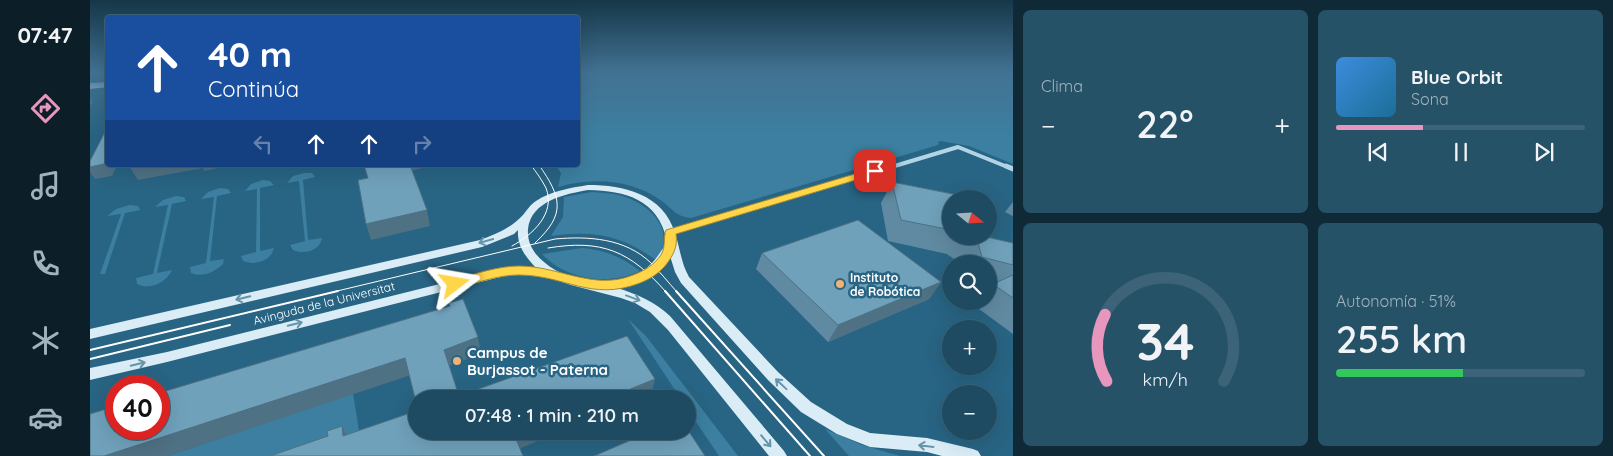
<!DOCTYPE html>
<html lang="es">
<head>
<meta charset="utf-8">
<style>
	body { margin:0; font-family:Quicksand,sans-serif; background:#265268; color:#f1f3f6; height:100vh; display:flex; flex-direction:column; font-size:19px; white-space:nowrap }
	* { box-sizing:border-box; margin:0 }
	p { font-size:16px; color:#a1b3be }
	.icon { flex:none; width:28px; height:28px; fill:none; stroke:currentColor; stroke-width:2; stroke-linecap:round; stroke-linejoin:round }
	.map { position:relative; flex:1; overflow:hidden }
	.sheet { display:flex; flex-direction:column; gap:10px; padding:10px; background:#102936; width:600px }
	.sheet>* { flex:none }
	.guide { position:absolute; left:15px; top:15px; width:475px; height:152px; border-radius:5px; box-shadow:0 5px 20px #0002,0 0 0 1px #3c6377; background:#1a4fa0; color:#fff; overflow:hidden }
	.needle { width:32px; rotate:108deg }
	.controls { position:absolute; left:852px; top:190px; display:grid; gap:10px }
	.controls a { display:grid; place-items:center; width:55px; height:55px; border-radius:50%; background:#1e4b62; box-shadow:0 5px 20px #0002,0 0 0 1px #3c6377; font-size:25px }
	.speed { position:absolute; left:15px; top:375px; display:flex; gap:10px; font-size:25px; font-weight:700; text-align:center }
	.speed>* { display:grid; place-content:center; width:65px; height:65px; border-radius:50%; background:#1e4b62; box-shadow:0 5px 20px #0002,0 0 0 1px #3c6377; line-height:1 }
	.speed .limit { border:8px solid #d22; background:#fff; color:#111 }
	.pin { position:absolute; display:grid; place-items:center; width:42px; height:42px; color:#fff; margin:-21px; border-radius:10px; box-shadow:0 2px 8px #0006 }
	.me { position:absolute; width:55px; margin:-28px; rotate:76deg; stroke-linejoin:round; filter:drop-shadow(0 0 4px #0008) }
	.turn { display:flex; align-items:center; gap:18px; height:105px; padding:0 20px; font-size:22px }
	.turn .icon { width:65px; height:65px; stroke-width:2.5 }
	.turn b { display:block; font-size:35px; line-height:42px }
	.lanes { display:flex; align-items:center; height:48px; padding:0 20px; background:#0003; justify-content:center; gap:25px; direction:ltr }
	.lanes .off { opacity:.35 }
	.big { font-size:38px; font-weight:600; line-height:1.1 }
	.sheet .widget { flex:1; display:flex; flex-direction:column; justify-content:center; gap:8px; min-width:0; padding:0 18px; border-radius:8px; background:#265268 }
	.sheet .dial { align-items:center; gap:0 }
	.dial svg { height:130px; overflow:visible; fill:none; stroke:#3c6377; stroke-width:7; stroke-linecap:round; text-anchor:middle }
	.dial text { fill:#f1f3f6; stroke:none }
	.song { display:flex; align-items:center; gap:15px }
	.cover { width:60px; height:60px; border-radius:8px; background:linear-gradient(135deg,hsl(210 70% 55%),hsl(200 70% 35%)) }
	.played { height:5px; border-radius:2px; background:linear-gradient(90deg,#e797bd 35%,#3c6377 35%) }
	.keys { display:flex; justify-content:space-around; direction:ltr }
	.heat { display:flex; justify-content:space-between; align-items:center; font-size:28px; direction:ltr }
	.charge { height:8px; border-radius:4px; background:linear-gradient(90deg,#34c759 51%,#3c6377 0) }
	.sheet .tiles { flex:1; display:grid; gap:10px; grid-template-columns:repeat(2,1fr) }
	.trip { position:absolute; left:318px; top:390px; width:288px; height:50px; border-radius:25px; background:#1e4b62; box-shadow:0 5px 20px #0002,0 0 0 1px #3c6377; font-weight:600; line-height:50px; text-align:center }
	main { display:flex; flex:1; min-height:0 }
	.menu { display:flex; flex-direction:column; width:90px; justify-content:space-around; align-items:center; background:#0c1e27; color:#a1b3be }
	.menu .icon { width:35px; height:35px }
	.menu .selected { color:#e797bd }
	.menu b { font-size:22px; color:#f1f3f6 }
	.map>svg:first-child { display:block }
	.green { fill:#3c7fa0 }
	.lines { fill:none; stroke-linecap:round; stroke-linejoin:round }
	.street-far1 { stroke:#b1d5e7; stroke-width:4 }
	.street { stroke:#b1d5e7; stroke-width:5 }
	.secondary { fill:#daedf6; fill-rule:evenodd }
	.primary { fill:#f2f9fd; fill-rule:evenodd }
	.tram-far1 { stroke:#fff; stroke-width:1 }
	.tram { stroke:#fff; stroke-width:2 }
	.wall { fill:#608aa1 }
	.shaded-wall { fill:#4e7183 }
	.building { fill:#70a1bb; stroke:#4e7183 }
	.oneway { stroke:#6694ab }
	.route { fill:#ffd54a; stroke:#a68a30 }
	.poi-dot { fill:#efb277; stroke:#286483; stroke-width:2 }
	.labels { text-anchor:middle; dominant-baseline:central; stroke-width:5; stroke-linejoin:round; paint-order:stroke }
	.poi-label { font-size:12px; font-weight:bold; fill:#fff; stroke:#286483; text-anchor:start }
	.street-label { font-size:12px; fill:#fff; stroke:#286483 }
	.near-poi-label { font-size:15px; font-weight:bold; fill:#fff; stroke:#286483; text-anchor:start }
</style>
</head>
<body>
<main>
<nav class="menu">
<b>07:47</b>
<svg class="icon selected" aria-label="directions" viewBox="0 0 24 24"><path d="M12 3l9 9-9 9-9-9zM9 14v-3h6M13 9l2 2-2 2"/></svg>
<svg class="icon" aria-label="music" viewBox="0 0 24 24"><path d="M9 18V5l10-2v13"/><circle cx="6" cy="18" r="3"/><circle cx="16" cy="16" r="3"/></svg>
<svg class="icon" aria-label="phone" viewBox="0 0 24 24"><path d="M5 4h4l2 5-3 2q2 4 5 5l2-3 5 2v4C11 20 4 13 5 4z"/></svg>
<svg class="icon" aria-label="climate" viewBox="0 0 24 24"><path d="M12 3v18M4 7l16 10M4 17L20 7"/></svg>
<svg class="icon" aria-label="car" viewBox="0 0 24 24"><path d="M5 17H2v-5l4-1 3-4h7l3 4 3 1v5h-3M9 17h6M6 11h13"/><circle cx="7" cy="17" r="2"/><circle cx="17" cy="17" r="2"/></svg>
</nav>
<div class="map">
<svg width="923" height="456" viewBox="0 0 923 456">
	<rect width="100%" height="100%" fill="#286483"/>
	<!-- green -->
	<g class="green">
		<path d="M488,73H923V164L879,146L850,141L848,142L849,144L845,146L601,218C587,217 583,210 572,201C541,179 503,177 468,187L471,173L466,165H488Z"/>
		<path d="M214,173H222L225,177L213,180L218,240L232,238C230,251 214,255 203,250L200,245L215,241L209,181L197,183L203,176Z"/>
		<path d="M173,180L180,181L184,185L170,188V251L184,248C181,261 165,266 153,261L151,256L166,252L167,189L155,191L161,184Z"/>
		<path d="M130,188L138,189L141,193L127,196L120,261L134,259L133,264C124,272 113,278 101,273L100,267L116,263L124,197L111,199L118,192Z"/>
		<path d="M502,192C511,193 520,193 529,195C559,203 588,230 566,260C531,235 503,230 461,236L473,217L474,197Z"/>
		<path d="M86,196L94,197L96,201L82,204L67,273L82,270C77,282 59,291 47,284L46,278L63,274L78,205L65,207L73,200Z"/>
		<polygon points="40,205 48,206 50,210 35,213 15,274 10,274 31,214 17,216 26,209"/>
		<path d="M492,248C515,250 532,257 550,271C519,286 476,280 452,254Z"/>
		<polygon points="538,319 556,336 648,456 629,456 596,407 596,399 591,399"/>
		<polygon points="263,393 269,431 198,456 78,456"/>
		<polygon points="735,429 772,445 810,456 759,456"/>
	</g>
	<g class="lines">
		<!-- street-far1 -->
		<polyline class="street-far1" points="798,168 868,147 920,168"/>
		<!-- street -->
		<g class="street">
			<polyline points="916,166 923,169"/>
			<polyline points="580,232 802,166"/>
		</g>
		<!-- secondary -->
		<path class="secondary" d="M498,185C534,185 573,194 585,233C590,248 591,263 599,277L688,372L721,402L757,424L780,433L837,438L883,449L888,451L891,456H852L837,452L780,447L747,434L711,412L678,380L591,283L585,272L580,256C567,275 550,285 527,288C547,294 565,302 580,316L694,451L697,456H679L578,330L560,312L545,303L531,298L481,285L463,279L430,274L414,276L77,362L0,380V368L77,352L414,268L430,266L447,269C436,257 427,247 428,230L424,234L392,247L0,339V329L390,240C406,234 421,228 433,215C437,210 440,205 446,201C461,191 480,188 498,185ZM498,190C536,191 568,199 577,241C565,263 553,277 526,280C519,281 512,280 507,284C489,280 468,275 454,262C444,254 437,243 438,229C441,201 475,194 498,190Z"/>
		<!-- primary -->
		<polygon class="primary" points="18,82 18,87 0,89 0,83"/>
		<!-- tram-far1 -->
		<g class="tram-far1">
			<path d="M445,243C476,214 472,198 449,165"/>
			<path d="M422,246C442,235 466,214 456,188C452,180 446,172 441,165"/>
			<path d="M458,248C512,239 540,251 576,292"/>
			<path d="M243,292L465,239C498,236 535,238 561,263C570,272 578,282 587,292"/>
		</g>
		<!-- tram -->
		<g class="tram">
			<polyline points="575,291 720,456"/>
			<polyline points="586,291 734,456"/>
			<polyline points="0,350 248,291"/>
			<polyline points="0,359 140,325"/>
		</g>
	</g>
	<!-- wall -->
	<g class="wall">
		<polygon points="802,182 861,199 861,236 892,236 923,243 923,334 885,306 889,301 899,301 899,289 902,286 899,285 899,264 871,264 857,254 798,241 791,203"/>
		<polygon points="923,202 923,216 915,212"/>
		<polygon points="672,253 851,282 839,299 738,342 666,269"/>
	</g>
	<!-- shaded-wall -->
	<g class="shaded-wall">
		<polygon points="0,97 3,102 0,107"/>
		<polygon points="18,157 18,165 27,165 22,176 5,179 0,172 0,167"/>
		<polygon points="40,165 143,165 114,171 113,168 48,180 41,169 42,169"/>
		<polygon points="318,165 346,165 320,171"/>
		<polygon points="337,210 340,226 281,240 276,224"/>
		<polygon points="851,282 839,299 738,342 748,325"/>
		<polygon points="388,337 391,354 358,366 354,350"/>
		<polygon points="315,358 321,375 78,456 14,456"/>
		<polygon points="565,379 561,396 554,399 516,399"/>
		<polygon points="252,426 260,441 253,436"/>
		<polygon points="432,431 472,431 426,450 424,434"/>
	</g>
	<!-- building -->
	<g class="building">
		<polygon points="18,126 18,157 14,164 0,167 0,161"/>
		<polygon points="42,165 61,165 41,169"/>
		<polygon points="274,165 320,165 337,210 276,224 268,180 278,178"/>
		<polygon points="802,182 873,196 874,199 861,199 861,230 811,220"/>
		<polygon points="768,220 851,282 748,325 672,253"/>
		<polygon points="878,236 892,236 923,243 923,265 892,257 888,243"/>
		<polygon points="923,275 923,298 903,284"/>
		<polygon points="373,299 388,337 354,350 369,396 537,336 565,379 516,399 326,399 326,402 315,358 14,456 0,456 0,414 26,406 26,429 69,429 69,393 360,306 359,303"/>
		<polygon points="326,411 326,431 432,431 424,434 433,456 180,456 238,436 237,431 252,426 253,436"/>
		<polygon points="596,427 615,456 504,456 562,431 596,431"/>
	</g>
	<!-- one-way arrows -->
	<defs><path id="oneway-shaft" d="M-6 0H5M1.5-3L5.5 0L1.5 3" fill="none" stroke-width="1.6" stroke-linecap="round" stroke-linejoin="round" transform="scale(1.25)"/></defs>
	<g class="oneway">
		<use href="#oneway-shaft" transform="translate(396 241) rotate(164)"/>
		<use href="#oneway-shaft" transform="translate(153 298) rotate(167)"/>
		<use href="#oneway-shaft" transform="translate(543 298) rotate(20)"/>
		<use href="#oneway-shaft" transform="translate(205 324) rotate(-14)"/>
		<use href="#oneway-shaft" transform="translate(48 364) rotate(-13)"/>
		<use href="#oneway-shaft" transform="translate(691 384) rotate(-137)"/>
		<use href="#oneway-shaft" transform="translate(676 441) rotate(50)"/>
		<use href="#oneway-shaft" transform="translate(836 446) rotate(-173)"/>
	</g>
	<!-- sky -->
	<linearGradient id="sky" x2="0" y2="1"><stop stop-color="#163748"/><stop offset="0.53" stop-color="#427293"/><stop offset="1" stop-color="#427293" stop-opacity="0"/></linearGradient>
	<rect width="923" height="137" fill="url(#sky)"/>
	<!-- route -->
	<path class="route" d="M785,168L790,171L789,173L586,234C588,247 583,256 575,266C568,274 560,279 550,283C501,302 475,275 429,275C408,275 386,283 365,289L361,287L359,284L361,281L365,279C386,274 408,266 429,266C469,266 504,291 543,275C554,271 564,265 571,255C576,247 573,237 576,230Z"/>
	<!-- markers -->
	<g class="poi-dot">
		<circle cx="750" cy="284" r="5"/>
		<circle cx="367" cy="361" r="5"/>
	</g>
	<g class="labels">
		<!-- poi labels -->
		<g class="poi-label">
			<text x="760" y="277">Instituto<tspan x="760" dy="14">de Robótica</tspan></text>
		</g>
		<!-- street labels -->
		<g class="street-label">
			<text transform="translate(234 303) rotate(-14)">Avinguda de la Universitat</text>
		</g>
		<!-- near-poi labels -->
		<g class="near-poi-label">
			<text x="377" y="352">Campus de<tspan x="377" dy="17">Burjassot - Paterna</tspan></text>
		</g>
	</g>
</svg>
<div class="controls">
<a><svg class="needle" viewBox="-14 -14 28 28"><path d="M0-13l5 13h-10z" fill="#e53935"/><path d="M0 13l5-13h-10z" fill="#a1b3be"/></svg></a>
<a><svg class="icon" aria-label="search" viewBox="0 0 24 24"><circle cx="10" cy="10" r="6"/><path d="M15 15l6 6"/></svg></a>
<a>+</a>
<a>−</a>
</div>
<div class="speed"><div class="limit">40</div></div>
<div class="pin" style="left:785px;top:171px;background:#d93025"><svg class="icon" aria-label="arrive" viewBox="0 0 24 24"><path d="M6 21V4h12l-3 4 3 4H6"/></svg></div>
<svg class="me" style="left:365px;top:284px" viewBox="-20 -20 40 40"><path d="M0-17L14 15 0 8-14 15z" fill="#ffd54a" stroke="#fff" stroke-width="4"/></svg>
<div class="trip">07:48 · 1 min · 210 m</div>
<div class="guide">
<div class="turn"><svg class="icon" aria-label="ahead" viewBox="0 0 24 24"><path d="M12 20V5M6 11l6-6 6 6"/></svg><div><b>40 m</b>Continúa</div></div>
<div class="lanes"><svg class="icon off" aria-label="left" viewBox="0 0 24 24"><path d="M17 20v-9H6M10 6l-5 5 5 5"/></svg><svg class="icon" aria-label="ahead" viewBox="0 0 24 24"><path d="M12 20V5M6 11l6-6 6 6"/></svg><svg class="icon" aria-label="ahead" viewBox="0 0 24 24"><path d="M12 20V5M6 11l6-6 6 6"/></svg><svg class="icon off" aria-label="right" viewBox="0 0 24 24"><path d="M7 20v-9h11M14 6l5 5-5 5"/></svg></div>
</div>
</div>
<section class="sheet">
<div class="tiles">
<div class="widget"><p>Clima</p>
<div class="heat"><a>−</a><b class="big">22°</b><a>+</a></div>
</div>
<div class="widget">
<div class="song"><i class="cover"></i><div><b>Blue Orbit</b><p>Sona</p></div></div>
<div class="played"></div>
<div class="keys"><svg class="icon" aria-label="previous" viewBox="0 0 24 24"><path d="M18 5L8 12l10 7zM5 5v14"/></svg><svg class="icon" aria-label="pause" viewBox="0 0 24 24"><path d="M8 5v14M16 5v14"/></svg><svg class="icon" aria-label="next" viewBox="0 0 24 24"><path d="M6 5l10 7-10 7zM19 5v14"/></svg></div>
</div>
<div class="widget dial"><svg viewBox="0 0 100 80">
<path d="M14 69A42 42 0 1 1 86 69"/>
<path d="M14 69A42 42 0 0 1 13 28" stroke="#e797bd"/>
<text x="50" y="56" font-size="32" font-weight="700">34</text>
<text x="50" y="72" font-size="11">km/h</text>
</svg></div>
<div class="widget"><p>Autonomía · 51%</p><b class="big">255 km</b><div class="charge"></div></div>
</div>
</section>
</main>
</body>
</html>
